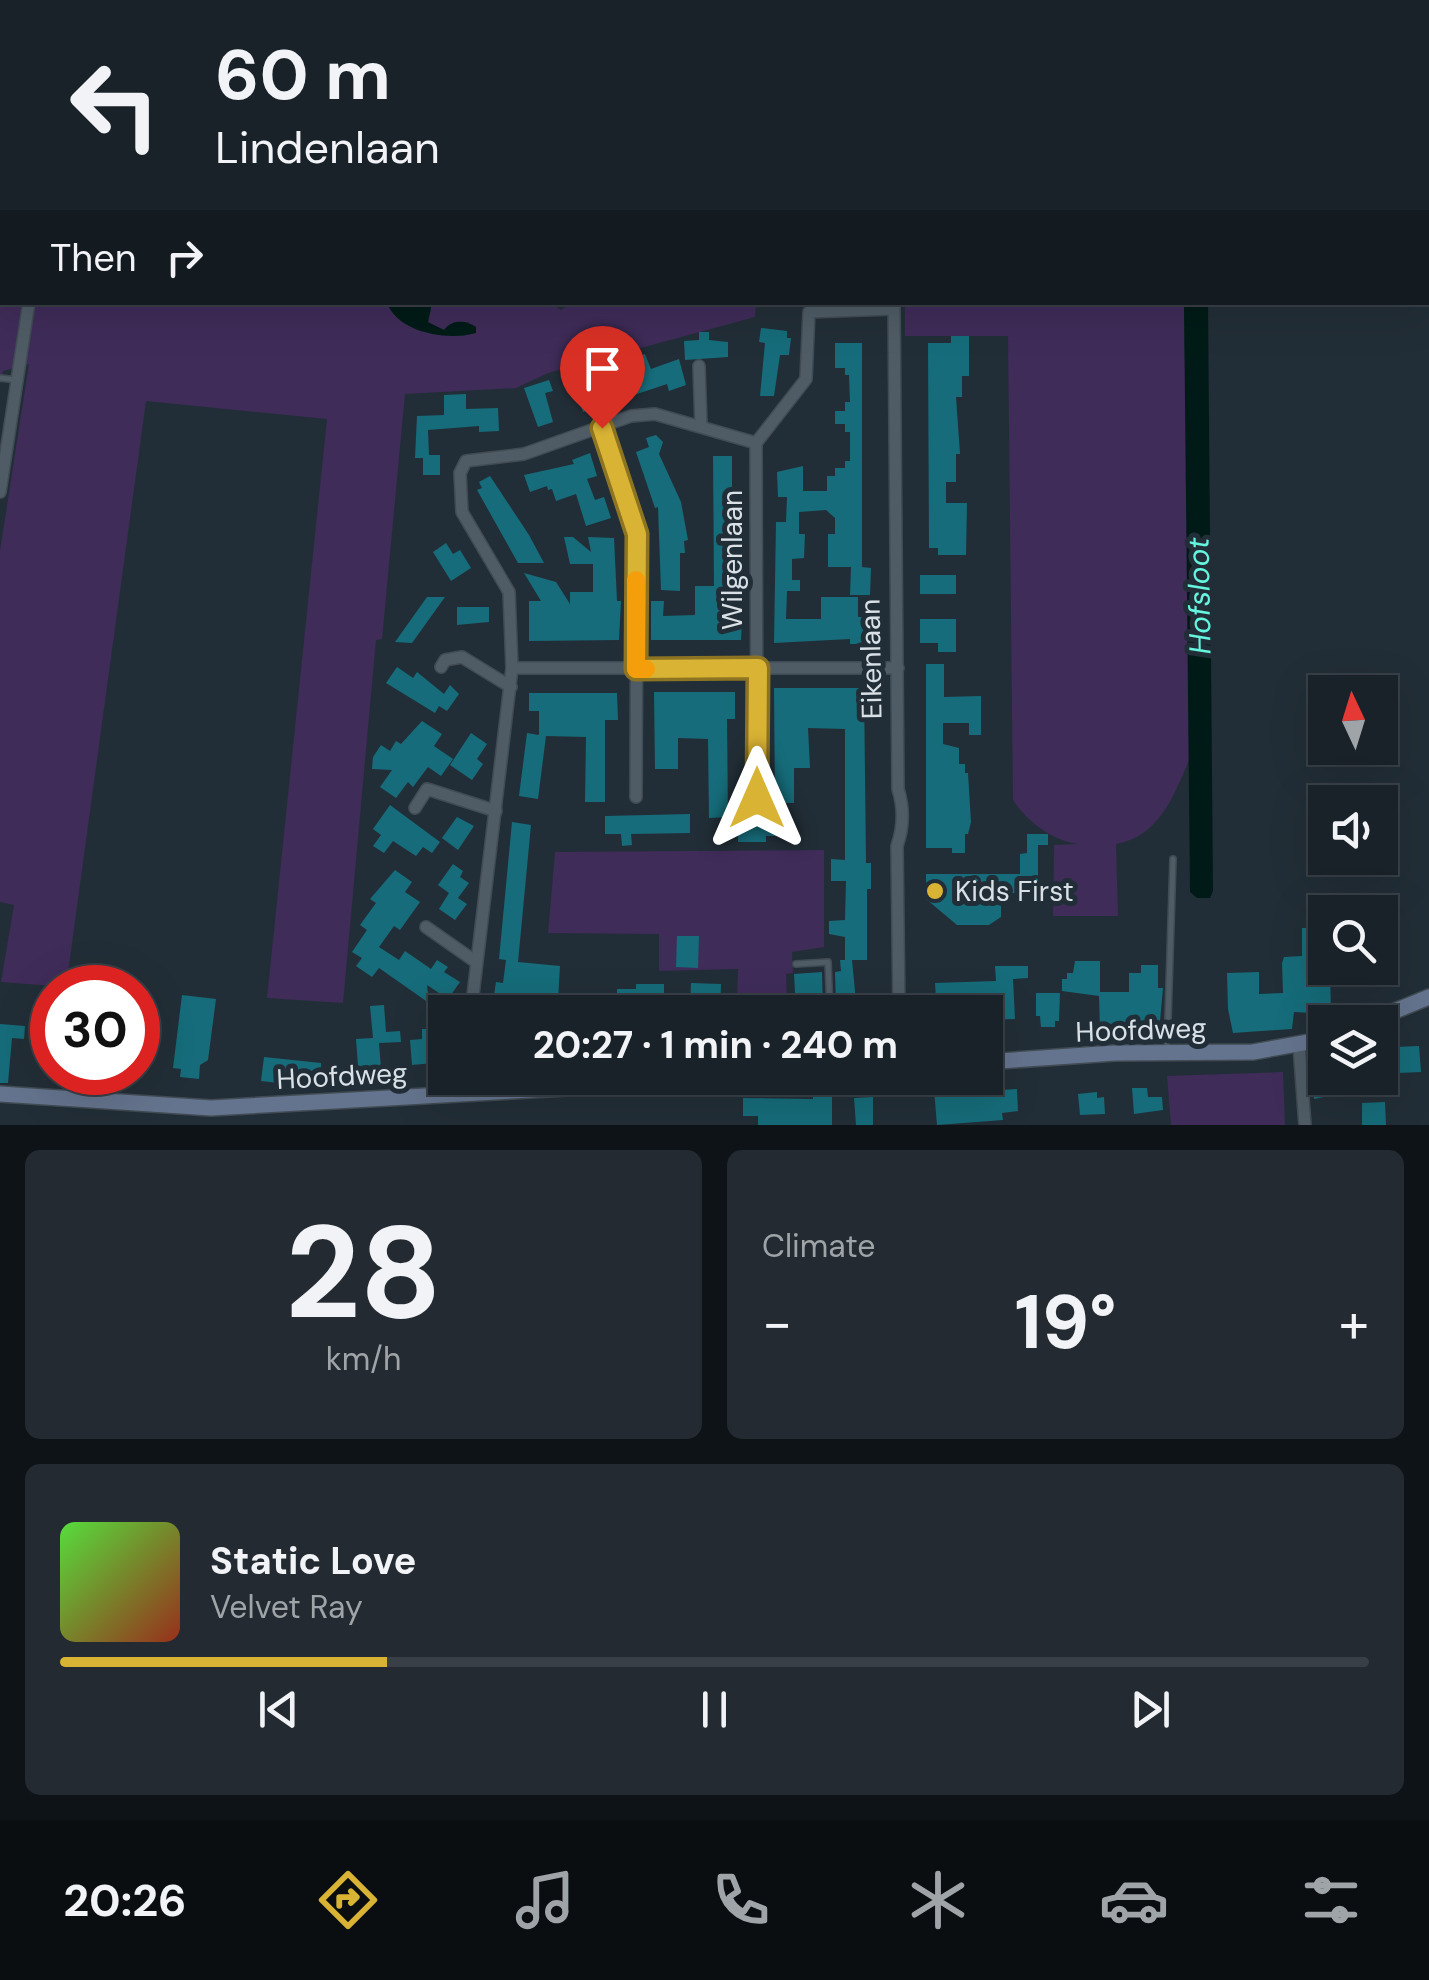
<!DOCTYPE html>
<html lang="en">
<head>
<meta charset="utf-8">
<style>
	body { margin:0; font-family:"DM Sans",sans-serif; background:#232a31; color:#f1f3f6; height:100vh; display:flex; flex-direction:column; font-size:38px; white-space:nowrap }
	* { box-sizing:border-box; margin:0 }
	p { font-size:32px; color:#9fa4a8 }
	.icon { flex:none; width:55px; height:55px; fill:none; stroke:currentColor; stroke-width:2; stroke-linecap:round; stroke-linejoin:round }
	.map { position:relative; height:1125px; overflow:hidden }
	.panel { display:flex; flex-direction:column; gap:25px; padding:25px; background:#0e1317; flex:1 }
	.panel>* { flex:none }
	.banner { position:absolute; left:0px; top:0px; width:1430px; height:305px; box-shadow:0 10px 40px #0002,0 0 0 2px #383f46; background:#1a2229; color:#f1f3f6; overflow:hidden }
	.needle { width:65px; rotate:356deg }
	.buttons { position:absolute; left:1308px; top:675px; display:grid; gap:20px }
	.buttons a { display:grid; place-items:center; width:90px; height:90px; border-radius:0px; background:#1a2229; box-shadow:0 10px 40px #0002,0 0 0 2px #383f46; font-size:50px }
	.speed { position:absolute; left:30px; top:965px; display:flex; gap:20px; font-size:50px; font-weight:700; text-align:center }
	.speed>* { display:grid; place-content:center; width:130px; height:130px; border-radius:50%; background:#1a2229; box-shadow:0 10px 40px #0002,0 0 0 2px #383f46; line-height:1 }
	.speed .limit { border:15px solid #d22; background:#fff; color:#111 }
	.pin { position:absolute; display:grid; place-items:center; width:85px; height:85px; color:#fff; margin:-102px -42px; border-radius:50% 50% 50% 0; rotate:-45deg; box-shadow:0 0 10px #0007 }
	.pin .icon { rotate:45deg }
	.me { position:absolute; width:110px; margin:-55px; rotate:0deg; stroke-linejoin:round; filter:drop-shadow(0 0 8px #0008) }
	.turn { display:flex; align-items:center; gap:35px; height:210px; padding:0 50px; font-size:45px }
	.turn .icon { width:130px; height:130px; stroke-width:2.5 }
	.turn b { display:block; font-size:70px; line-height:85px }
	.then { display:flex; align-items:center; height:95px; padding:0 50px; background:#0003; gap:20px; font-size:38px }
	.big { font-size:75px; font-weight:700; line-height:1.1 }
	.panel .widget { flex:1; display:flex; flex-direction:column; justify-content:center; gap:15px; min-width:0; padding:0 35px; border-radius:15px; background:#232a31 }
	.panel .dial { align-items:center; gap:0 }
	.dial b { font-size:130px; line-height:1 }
	.song { display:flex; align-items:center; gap:30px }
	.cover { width:120px; height:120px; border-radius:15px; background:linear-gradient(135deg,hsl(110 70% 55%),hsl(10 70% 35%)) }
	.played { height:10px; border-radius:5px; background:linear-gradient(90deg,#d9b334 25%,#383f46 25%) }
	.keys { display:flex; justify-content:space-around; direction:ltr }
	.heat { display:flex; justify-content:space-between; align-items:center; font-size:55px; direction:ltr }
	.panel .tiles { flex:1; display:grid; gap:25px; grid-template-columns:1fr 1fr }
	.widget:last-child { grid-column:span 2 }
	.trip { position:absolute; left:428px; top:995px; width:575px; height:100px; border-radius:0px; background:#1a2229; box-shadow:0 10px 40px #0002,0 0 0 2px #383f46; font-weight:700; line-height:100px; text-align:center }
	.tab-bar { display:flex; height:160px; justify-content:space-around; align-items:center; background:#0a0e10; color:#9fa4a8 }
	.tab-bar .icon { width:70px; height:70px }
	.tab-bar .active { color:#d9b334 }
	.tab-bar b { font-size:45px; color:#f1f3f6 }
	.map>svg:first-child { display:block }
	.green { fill:#3f2c59 }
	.water { fill:#001b17 }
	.building { fill:#166c7a }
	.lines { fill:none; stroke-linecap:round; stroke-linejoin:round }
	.service-casing { stroke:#414b53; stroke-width:8 }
	.minor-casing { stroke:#414b53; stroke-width:14 }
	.secondary-casing { stroke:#414b53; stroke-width:18 }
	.service { stroke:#4f5c66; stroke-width:5 }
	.minor { stroke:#4f5c66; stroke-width:11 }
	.secondary { stroke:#65748e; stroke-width:15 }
	.route-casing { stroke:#8d7422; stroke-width:25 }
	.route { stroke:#d9b334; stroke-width:18 }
	.slow { stroke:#f59e0b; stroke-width:18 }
	.poi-dot { fill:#d9b334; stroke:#222e37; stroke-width:4 }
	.labels { text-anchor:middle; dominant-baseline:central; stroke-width:10; stroke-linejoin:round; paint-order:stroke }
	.street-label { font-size:28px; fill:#d9e1e7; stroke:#222e37 }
	.poi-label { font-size:28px; fill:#d9e1e7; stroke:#222e37; text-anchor:start }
	.water-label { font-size:30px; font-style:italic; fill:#65f6e0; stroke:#222e37 }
</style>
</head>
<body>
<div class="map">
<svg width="1429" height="1125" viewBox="0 0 1429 1125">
	<rect width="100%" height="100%" fill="#222e37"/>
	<!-- green -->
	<g class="green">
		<path d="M0,0L699,2H2V302L387,303C400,334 435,331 464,336L469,322H455L444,330L428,323L432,303H550L561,310L572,302L756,303L755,317L548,373L516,388L405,394L382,639L376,640L343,1003L267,998L327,419L146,401L66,987L1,982L14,905L0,902V551L29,364L3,371L0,385Z"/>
		<path d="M905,303H1184L1191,756C1174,794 1161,836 1116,844L1118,916H1053L1054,845L1078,844C1051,840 1028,822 1013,800L1008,336H905Z"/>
		<polygon points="824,850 824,947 792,952 793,973 786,974 787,998 737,998 738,969 659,971 659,934 548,933 555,852"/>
		<polygon points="1283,1072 1285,1125 1171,1125 1167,1076"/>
	</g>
	<!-- water -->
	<g class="water">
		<path d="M387,303H432L428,322L444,330C452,319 466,320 476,327V333C447,341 399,333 387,303Z"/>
		<polygon points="1184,303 1208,303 1213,891 1210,898 1197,898 1190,892"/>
	</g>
	<!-- building -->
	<g class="building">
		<polygon points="761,328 787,331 787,338 791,338 789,355 780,355 774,396 760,396 765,343 759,342"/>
		<polygon points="699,332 709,332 709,340 728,342 728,357 685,360 684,341 699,340"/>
		<polygon points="951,336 969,336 969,376 962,376 962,397 956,397 960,454 956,454 956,482 946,482 946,503 967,503 966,555 938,555 938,548 929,548 928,343 951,343"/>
		<polygon points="835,343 862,343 862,567 871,568 870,595 850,595 851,567 828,567 828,534 835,534 835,518 826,510 799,512 799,534 805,534 804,558 792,559 792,580 800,580 800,591 787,591 786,619 821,619 821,597 858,597 858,617 870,617 870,644 850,644 850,639 774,643 776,522 786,522 787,497 778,497 777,472 803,466 803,491 827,491 827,476 835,476 835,468 845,468 845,461 850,461 850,432 845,432 845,424 835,424 835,411 845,411 845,402 850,402 849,375 845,375 845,368 835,368"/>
		<polygon points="609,353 616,361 602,373 610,396 597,400 599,407 583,412 577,393 586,390 577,366 591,361 593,366"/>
		<polygon points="645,354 651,369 679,359 686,385 669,391 667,384 631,396 620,363"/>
		<polygon points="549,380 553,391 545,393 553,422 538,427 524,388"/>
		<polygon points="466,394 466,409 498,408 499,431 479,432 479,426 428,430 429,455 440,455 440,475 423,475 423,458 415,458 417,416 444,415 444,395"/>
		<polygon points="656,435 663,442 659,454 681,502 688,540 684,541 685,553 680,553 680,591 661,590 658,507 655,508 636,452 649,447 646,438"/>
		<polygon points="590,453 597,476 587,479 595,500 604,497 611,518 586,526 576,494 556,501 552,489 548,490 547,486 530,492 524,475 574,464 572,460"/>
		<polygon points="713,456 732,456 732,601 743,601 741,640 651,640 651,601 664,601 663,616 695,615 695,586 714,586"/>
		<polygon points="490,476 529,535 544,563 518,563 477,490 482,488 479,482"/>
		<polygon points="564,537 573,537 591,552 588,537 614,538 617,601 621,601 619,640 529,641 529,601 541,601 524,573 556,582 570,604 570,592 593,592 593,564 570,564"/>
		<polygon points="446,543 453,554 460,550 471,568 451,581 433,552"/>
		<rect x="920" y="575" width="36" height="19"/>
		<polygon points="427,597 445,597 412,643 395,642"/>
		<polygon points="457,607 489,607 489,622 457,625"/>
		<polygon points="920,619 956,619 956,652 938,652 938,643 920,643"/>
		<polygon points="926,664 944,664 944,697 981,696 981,735 969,735 969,723 943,723 943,744 959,748 959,764 965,764 965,773 968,773 971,822 968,834 965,834 965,853 952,853 952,848 926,848"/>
		<polygon points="397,667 413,678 417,672 444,694 450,685 459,694 447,711 439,706 435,713 386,683"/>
		<polygon points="774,688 864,688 866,863 871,863 871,889 867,889 867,960 852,960 857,1012 836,1008 835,972 841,971 840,960 845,960 845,937 829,934 829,921 845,920 846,881 831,881 831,859 845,860 845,729 808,728 810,768 794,768 794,803 775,803"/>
		<polygon points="654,692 735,692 735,719 727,719 728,817 709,818 708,739 678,738 678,769 655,769"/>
		<polygon points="529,693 617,693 618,720 605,720 605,802 585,802 586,737 546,736 538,799 519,796 527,733 539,735 539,711 529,711"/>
		<polygon points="422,721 442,734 434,746 453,759 441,776 428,767 413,787 408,782 396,798 380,787 392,770 372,769 373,757 381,745 390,751 396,741 401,744"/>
		<polygon points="471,733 487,744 477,759 483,764 472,780 450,765"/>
		<polygon points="390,805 440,842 432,853 423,847 416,856 393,841 384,853 373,846 381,835 373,829"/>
		<polygon points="690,814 690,833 631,834 632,845 622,846 621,834 605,834 605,816"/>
		<polygon points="457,817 474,826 458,850 442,838"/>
		<polygon points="738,817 781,817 781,836 766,836 766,842 738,842"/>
		<polygon points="512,822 531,825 518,962 560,966 558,1000 584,1001 583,1012 550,1012 551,1007 492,1008 496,982 503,983 506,960 499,959"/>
		<polygon points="1027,834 1048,834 1048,845 1038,845 1038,883 1032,883 1032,893 1001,893 1001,917 989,925 957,925 926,899 926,874 1020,874 1020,854 1027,853"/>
		<polygon points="453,864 463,871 460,877 469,883 458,898 467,904 455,920 439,909 449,893 438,885"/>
		<polygon points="395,870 412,882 405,892 420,902 400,930 394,926 379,947 399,960 405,951 431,969 437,960 448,967 444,972 460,982 448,999 427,985 429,1003 379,968 372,977 356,966 362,958 352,952 367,930 360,925 376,903 370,899"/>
		<polygon points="1302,928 1319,928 1319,937 1325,938 1325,968 1330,968 1331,1014 1294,1012 1292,1029 1233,1033 1228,1009 1227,973 1259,972 1259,994 1283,993 1282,963 1284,957 1302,956"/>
		<polygon points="677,936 699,936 698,968 676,967"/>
		<polygon points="1075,961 1100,961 1100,992 1129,992 1129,973 1141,973 1141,965 1158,965 1158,988 1163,988 1159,1032 1100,1030 1099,996 1062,991 1062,979 1067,979 1067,973 1073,973"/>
		<polygon points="995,966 1028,966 1028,978 1013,979 1015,1019 985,1020 985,1012 926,1012 926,1000 936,999 935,983 996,981"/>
		<polygon points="822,972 823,1012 796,1012 794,974"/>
		<polygon points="691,983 721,984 720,1012 690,1012"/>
		<polygon points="636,984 664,984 664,1012 636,1012 636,1004 617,1004 617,989 636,989"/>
		<polygon points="1036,993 1060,993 1059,1021 1055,1021 1055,1027 1041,1027 1040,1016 1036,1016"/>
		<polygon points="182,995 216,999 208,1060 200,1065 199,1079 180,1077 181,1069 173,1068"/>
		<polygon points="384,1005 386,1032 400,1031 401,1042 379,1043 381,1068 366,1069 366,1066 358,1066 356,1039 373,1038 370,1006"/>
		<polygon points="0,1024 25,1026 24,1039 12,1038 8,1083 0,1083"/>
		<polygon points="422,1029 445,1029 445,1062 412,1065 410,1040 422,1039"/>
		<polygon points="1419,1046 1421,1072 1398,1073 1396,1047"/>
		<polygon points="264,1057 321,1063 321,1083 307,1082 307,1075 280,1072 279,1083 261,1081"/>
		<polygon points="1325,1064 1325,1078 1331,1078 1334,1095 1314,1099 1311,1067"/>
		<polygon points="993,1085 1001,1090 1017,1089 1018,1111 1002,1113 1003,1120 937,1125 934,1090"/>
		<polygon points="1132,1088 1147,1088 1148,1097 1162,1097 1163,1110 1134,1114"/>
		<polygon points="832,1092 832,1125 758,1125 758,1116 743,1116 743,1098 813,1099 813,1093"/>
		<polygon points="1097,1092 1097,1098 1104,1097 1105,1114 1080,1115 1078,1094"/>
		<polygon points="873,1097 873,1125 856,1125 854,1098"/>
		<polygon points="1385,1102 1386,1125 1362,1125 1362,1103"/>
	</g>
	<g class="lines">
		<!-- service casing -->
		<g class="service-casing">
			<g id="service">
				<polyline points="803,0 804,2"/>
				<polyline points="825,0 826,2"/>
				<polyline points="0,378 17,380"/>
				<polyline points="796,964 828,962 830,1012"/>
				<polyline points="1167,1051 1173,859"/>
			</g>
		</g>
		<!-- minor casing -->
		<g class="minor-casing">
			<g id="minor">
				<polyline points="76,2 76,0"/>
				<polyline points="867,2 870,0"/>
				<path d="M894,304L898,789C904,808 904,826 897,846L899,1012"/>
				<polyline points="699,366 701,426"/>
				<polyline points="602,428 637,534 636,797"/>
				<polyline points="756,443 757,798"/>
				<polyline points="0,492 29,302"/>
				<polyline points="441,667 445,660 462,657 511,687"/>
				<polyline points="512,668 898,668"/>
				<polyline points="415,808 427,789 496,811"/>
				<polyline points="426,927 476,962"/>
				<polyline points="471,1012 512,668 509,592 462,512 460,473 466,461 524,454 631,416 655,414 756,443 806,379 809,312 893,309"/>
				<polyline points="1299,1046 1305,1125"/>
				<polyline points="473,1078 474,1094"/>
			</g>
		</g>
		<!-- secondary casing -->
		<g class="secondary-casing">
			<g id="secondary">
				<polyline points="1368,1022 1429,997"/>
				<polyline points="985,1062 1115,1053 1253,1052 1325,1039"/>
				<polyline points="0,1094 211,1108 746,1078"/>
			</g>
		</g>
		<!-- service -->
		<use href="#service" class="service"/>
		<!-- minor -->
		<use href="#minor" class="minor"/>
		<!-- secondary -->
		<use href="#secondary" class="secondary"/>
	</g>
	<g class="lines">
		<!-- route casing -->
		<g class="route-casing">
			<polyline id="route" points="602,428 637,534 636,669 758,668 757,798"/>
		</g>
		<!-- route -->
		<use href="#route" class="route"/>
		<!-- slow -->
		<polyline class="slow" points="636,580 636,669 646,669"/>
	</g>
	<!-- markers -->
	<circle class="poi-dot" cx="935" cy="891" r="10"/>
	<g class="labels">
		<!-- street labels -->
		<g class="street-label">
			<text transform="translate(732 560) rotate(-90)">Wilgenlaan</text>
			<text transform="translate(871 659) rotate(-91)">Eikenlaan</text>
			<text transform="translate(1141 1030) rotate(-2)">Hoofdweg</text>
			<text transform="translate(342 1076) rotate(-3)">Hoofdweg</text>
		</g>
		<!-- poi labels -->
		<g class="poi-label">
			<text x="955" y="891">Kids First</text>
		</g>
		<!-- water labels -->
		<g class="water-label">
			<text transform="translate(1199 596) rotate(-91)">Hofsloot</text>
		</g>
	</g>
</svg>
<div class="buttons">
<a><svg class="needle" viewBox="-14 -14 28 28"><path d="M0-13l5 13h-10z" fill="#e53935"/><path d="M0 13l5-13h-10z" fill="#9fa4a8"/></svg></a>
<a><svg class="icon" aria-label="sound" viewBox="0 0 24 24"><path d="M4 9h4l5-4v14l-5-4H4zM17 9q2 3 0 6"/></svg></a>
<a><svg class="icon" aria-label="search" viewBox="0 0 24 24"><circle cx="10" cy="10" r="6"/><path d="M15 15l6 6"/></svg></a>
<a><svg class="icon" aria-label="layers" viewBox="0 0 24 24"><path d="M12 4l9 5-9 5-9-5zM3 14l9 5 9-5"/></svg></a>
</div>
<div class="speed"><div class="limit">30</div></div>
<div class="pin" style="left:602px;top:428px;background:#d93025"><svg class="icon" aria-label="arrive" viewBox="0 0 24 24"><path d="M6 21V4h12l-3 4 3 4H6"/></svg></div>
<svg class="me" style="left:757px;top:798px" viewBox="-20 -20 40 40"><path d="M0-17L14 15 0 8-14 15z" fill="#d9b334" stroke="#fff" stroke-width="4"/></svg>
<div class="trip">20:27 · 1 min · 240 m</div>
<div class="banner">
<div class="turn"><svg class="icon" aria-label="left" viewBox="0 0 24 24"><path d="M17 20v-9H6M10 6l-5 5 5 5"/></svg><div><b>60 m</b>Lindenlaan</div></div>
<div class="then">Then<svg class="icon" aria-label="right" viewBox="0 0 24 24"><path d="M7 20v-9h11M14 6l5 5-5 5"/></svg></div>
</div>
</div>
<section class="panel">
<div class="tiles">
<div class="widget dial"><b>28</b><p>km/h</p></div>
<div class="widget"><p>Climate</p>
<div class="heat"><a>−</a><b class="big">19°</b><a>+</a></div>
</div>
<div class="widget">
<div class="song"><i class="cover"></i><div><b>Static Love</b><p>Velvet Ray</p></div></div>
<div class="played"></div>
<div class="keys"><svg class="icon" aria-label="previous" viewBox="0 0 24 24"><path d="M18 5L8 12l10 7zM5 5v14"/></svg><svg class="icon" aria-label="pause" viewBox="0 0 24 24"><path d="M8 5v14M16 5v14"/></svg><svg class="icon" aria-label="next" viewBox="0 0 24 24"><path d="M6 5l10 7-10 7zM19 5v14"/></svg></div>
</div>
</div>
</section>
<nav class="tab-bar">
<b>20:26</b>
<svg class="icon active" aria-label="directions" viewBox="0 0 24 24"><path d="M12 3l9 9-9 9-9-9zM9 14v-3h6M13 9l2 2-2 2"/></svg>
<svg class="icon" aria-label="music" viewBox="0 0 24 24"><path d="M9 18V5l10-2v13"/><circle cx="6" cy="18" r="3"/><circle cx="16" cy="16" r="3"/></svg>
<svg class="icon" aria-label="phone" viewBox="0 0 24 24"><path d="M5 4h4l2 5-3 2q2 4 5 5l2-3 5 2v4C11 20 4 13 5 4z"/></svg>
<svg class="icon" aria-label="climate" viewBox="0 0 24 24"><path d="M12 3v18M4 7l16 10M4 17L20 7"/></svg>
<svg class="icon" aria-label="car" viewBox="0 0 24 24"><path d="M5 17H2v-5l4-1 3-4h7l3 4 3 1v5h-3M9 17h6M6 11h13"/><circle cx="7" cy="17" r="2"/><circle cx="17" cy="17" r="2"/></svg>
<svg class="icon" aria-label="filters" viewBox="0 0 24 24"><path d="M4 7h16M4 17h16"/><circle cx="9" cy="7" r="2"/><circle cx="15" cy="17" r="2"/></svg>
</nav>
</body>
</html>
